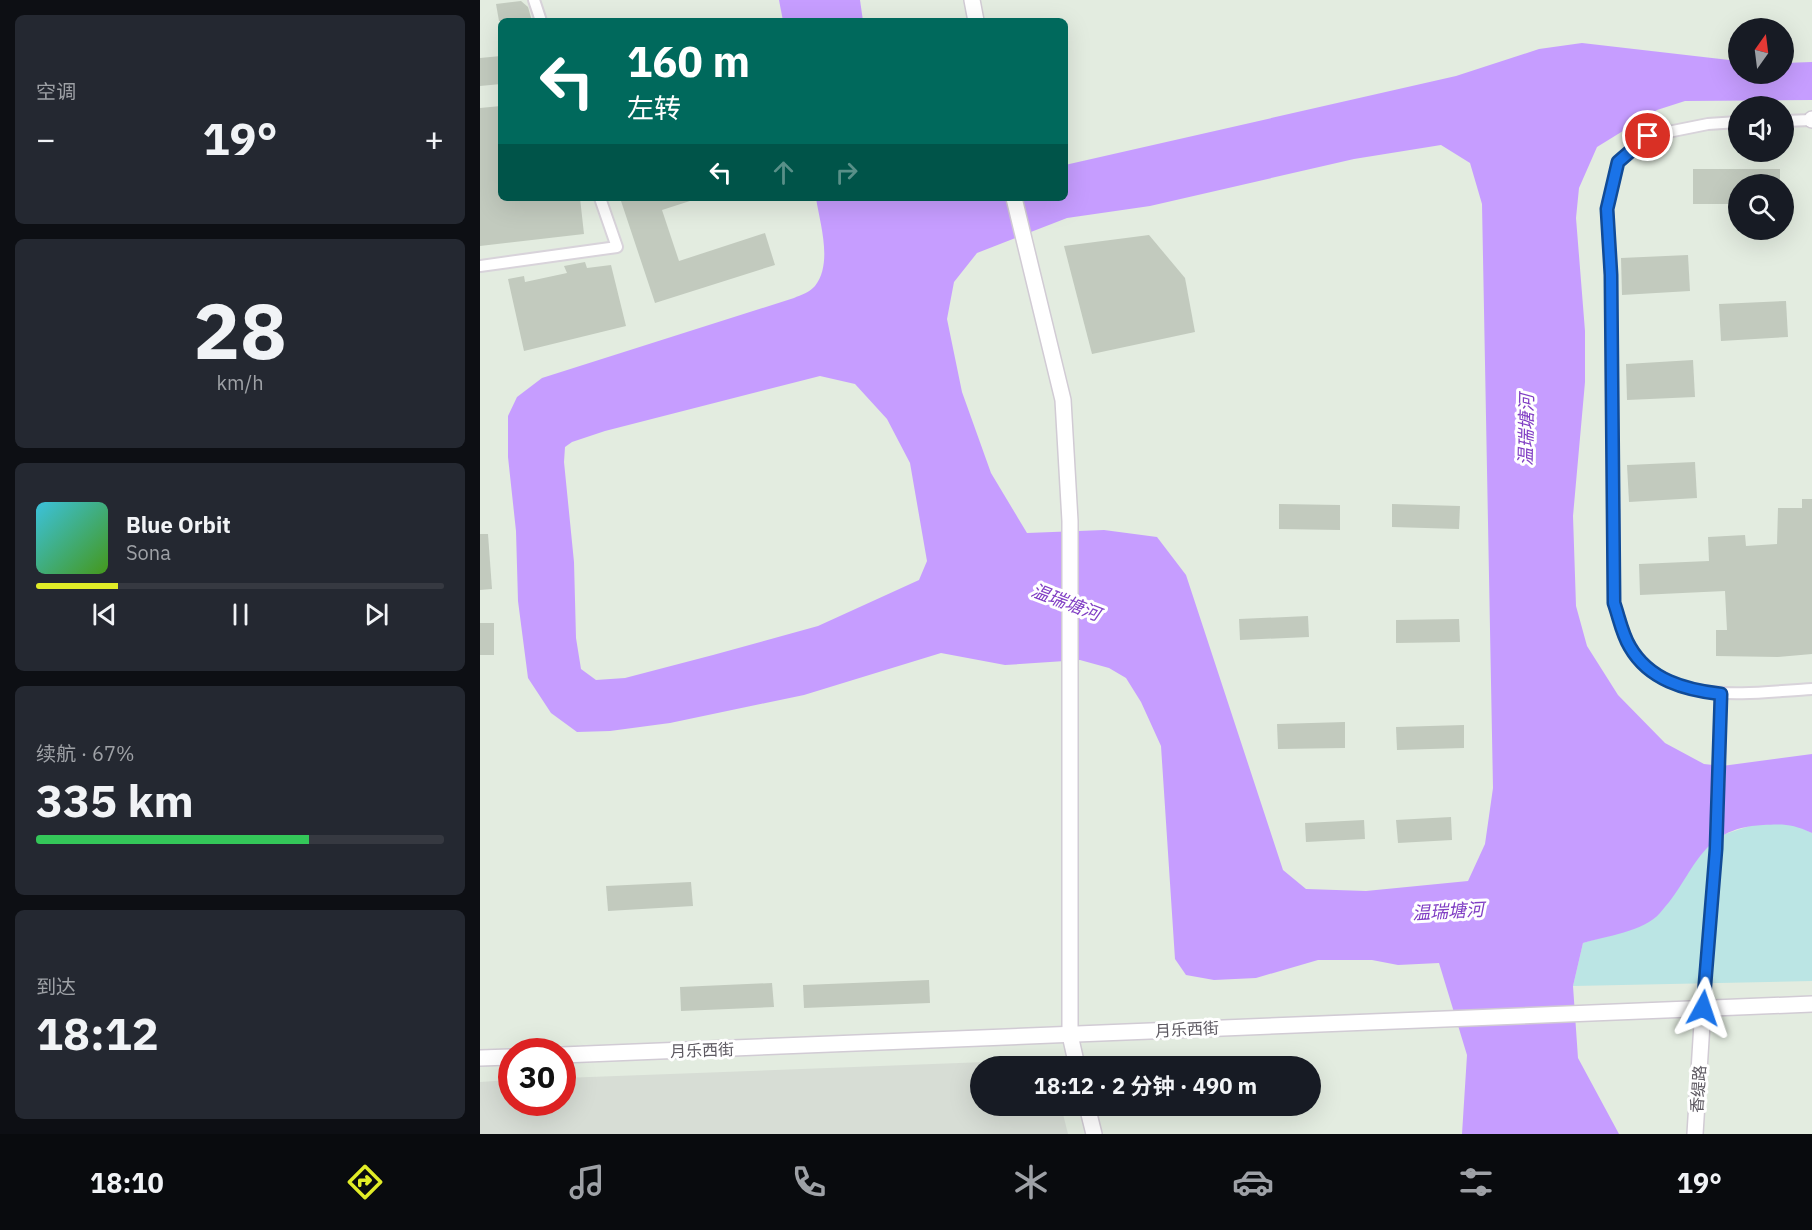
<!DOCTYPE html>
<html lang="zh">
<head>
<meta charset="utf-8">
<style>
	body { margin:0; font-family:"IBM Plex Sans","Noto Sans SC",sans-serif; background:#242831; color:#f1f3f6; height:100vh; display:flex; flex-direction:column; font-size:22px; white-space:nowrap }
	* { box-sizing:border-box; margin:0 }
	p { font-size:20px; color:#9ea1a6 }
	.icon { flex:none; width:33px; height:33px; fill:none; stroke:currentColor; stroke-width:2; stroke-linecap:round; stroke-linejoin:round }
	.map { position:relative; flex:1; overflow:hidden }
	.side { display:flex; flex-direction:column; gap:15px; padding:15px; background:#0d0f14; width:480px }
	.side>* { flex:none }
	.guide { position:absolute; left:18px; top:18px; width:570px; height:183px; border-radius:9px; box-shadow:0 6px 24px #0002; background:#00695c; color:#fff; overflow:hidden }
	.needle { width:39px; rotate:14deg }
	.tools { position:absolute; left:1248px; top:18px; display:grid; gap:12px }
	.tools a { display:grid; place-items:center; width:66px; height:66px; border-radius:50%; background:#171b24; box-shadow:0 6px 24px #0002; font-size:30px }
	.speed { position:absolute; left:18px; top:1038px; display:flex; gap:12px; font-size:30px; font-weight:700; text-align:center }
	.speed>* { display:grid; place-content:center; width:78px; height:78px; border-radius:50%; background:#171b24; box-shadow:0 6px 24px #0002; line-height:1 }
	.speed .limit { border:9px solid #d22; background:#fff; color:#111 }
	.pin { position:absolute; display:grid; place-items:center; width:51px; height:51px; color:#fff; margin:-26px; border:3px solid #fff; border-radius:50%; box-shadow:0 2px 6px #0007 }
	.me { position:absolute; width:66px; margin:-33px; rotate:5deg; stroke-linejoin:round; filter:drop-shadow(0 0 4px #0008) }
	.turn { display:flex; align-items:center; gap:21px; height:126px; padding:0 30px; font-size:27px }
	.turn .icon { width:78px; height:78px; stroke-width:2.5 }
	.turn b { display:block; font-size:42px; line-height:51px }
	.lanes { display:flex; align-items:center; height:57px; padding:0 30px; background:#0003; justify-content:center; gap:30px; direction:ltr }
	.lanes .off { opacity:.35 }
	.big { font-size:45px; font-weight:700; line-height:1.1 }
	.side .widget { flex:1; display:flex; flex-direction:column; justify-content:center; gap:9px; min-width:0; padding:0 21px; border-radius:9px; background:#242831 }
	.side .dial { align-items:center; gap:0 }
	.dial b { font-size:78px; line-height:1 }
	.song { display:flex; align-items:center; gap:18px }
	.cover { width:72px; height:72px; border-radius:9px; background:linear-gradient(135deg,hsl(190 70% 55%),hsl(100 70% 35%)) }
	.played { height:6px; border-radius:3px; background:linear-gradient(90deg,#e1ec27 20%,#363941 20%) }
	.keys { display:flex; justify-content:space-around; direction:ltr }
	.heat { display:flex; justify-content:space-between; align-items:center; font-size:33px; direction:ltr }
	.charge { height:9px; border-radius:4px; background:linear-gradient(90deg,#34c759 67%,#363941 0) }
	.trip { position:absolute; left:490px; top:1056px; width:351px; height:60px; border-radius:30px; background:#171b24; box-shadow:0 6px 24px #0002; font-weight:700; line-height:60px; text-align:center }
	.dock { display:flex; height:96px; justify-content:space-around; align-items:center; background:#090b0e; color:#9ea1a6 }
	.dock .icon { width:42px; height:42px }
	.dock .current { color:#e1ec27 }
	.dock b { font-size:27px; color:#f1f3f6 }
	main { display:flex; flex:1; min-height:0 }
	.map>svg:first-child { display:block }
	.industrial { fill:#d7ddd5 }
	.green { fill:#bbe5e4 }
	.water { fill:#c69dff; fill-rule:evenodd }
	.building { fill:#c2cabe }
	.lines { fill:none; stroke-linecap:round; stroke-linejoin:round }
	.street-casing { stroke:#d8d3da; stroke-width:14 }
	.secondary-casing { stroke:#d1cbd4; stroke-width:18 }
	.street { stroke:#fff; stroke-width:10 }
	.secondary { stroke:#fff; stroke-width:15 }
	.route-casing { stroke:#114b97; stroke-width:15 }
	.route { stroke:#1a73e8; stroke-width:10 }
	.labels { text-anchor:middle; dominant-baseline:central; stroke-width:6; stroke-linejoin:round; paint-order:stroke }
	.street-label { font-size:16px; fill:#5d5961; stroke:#fff }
	.water-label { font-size:18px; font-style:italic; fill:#803ec4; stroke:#fff }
</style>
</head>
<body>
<main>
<section class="side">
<div class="widget"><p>空调</p>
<div class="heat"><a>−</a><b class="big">19°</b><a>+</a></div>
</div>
<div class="widget dial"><b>28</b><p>km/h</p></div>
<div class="widget">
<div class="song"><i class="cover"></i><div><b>Blue Orbit</b><p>Sona</p></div></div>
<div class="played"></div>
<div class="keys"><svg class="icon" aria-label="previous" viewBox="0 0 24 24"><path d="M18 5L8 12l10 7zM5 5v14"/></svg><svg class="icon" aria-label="pause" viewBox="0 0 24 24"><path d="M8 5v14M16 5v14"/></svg><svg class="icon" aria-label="next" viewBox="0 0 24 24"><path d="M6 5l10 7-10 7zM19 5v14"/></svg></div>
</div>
<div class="widget"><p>续航 · 67%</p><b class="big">335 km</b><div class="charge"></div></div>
<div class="widget"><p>到达</p><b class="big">18:12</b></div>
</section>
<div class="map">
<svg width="1332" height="1134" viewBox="0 0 1332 1134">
	<rect width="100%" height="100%" fill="#e3ece0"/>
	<!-- industrial -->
	<polygon class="industrial" points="558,1060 563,1066 501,1066 501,1106 581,1106 588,1134 0,1134 0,1082 31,1080 32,1102 82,1102 83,1078"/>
	<!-- green -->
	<polygon class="green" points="1312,823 1332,833 1332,981 1093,986 1103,943 1156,927 1236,837 1273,825"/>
	<!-- water -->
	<g class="water">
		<polygon points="299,0 380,0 383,21 303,21"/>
		<path d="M1102,43L1258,61V74H1304V63L1332,62V100L1205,101L1177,110L1117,147L1099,188L1096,218L1105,331V382L1093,516L1096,606L1107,646L1138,695L1185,743L1224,764L1242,766L1332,754V833C1312,824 1305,824 1283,825C1218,828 1216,874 1180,913C1163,932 1126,936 1103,943L1093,986L1098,1058L1139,1134H982L987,1055L959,963L918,965L892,960H838L776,978L734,980L706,975L695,959L681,746L661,702L646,678L629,668L600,660L525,665L461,653L324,695L190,723L130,731L97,732L71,713L48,678L38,601L36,531L28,457V416L37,397L62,378L314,298C321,295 330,292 335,286C353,263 340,224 336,198H585V165L976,76L1059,49ZM961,145L990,163L1002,204L1013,788L1005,844L988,881L886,891L826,889L803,870L706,575L677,537L624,530L547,533L511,473L482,392L467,319L474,282L497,253L587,218L670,206L874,159ZM340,376L375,384L407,419L430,463L447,561L439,580L338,626L233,655L145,678L116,680L101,669L96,638L94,562L84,462L85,447L92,442L125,431Z"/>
	</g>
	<!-- building -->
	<g class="building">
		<polygon points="41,1 48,7 52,21 19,21 16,4"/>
		<polygon points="21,56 21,84 0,86 0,58"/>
		<polygon points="21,106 21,199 100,198 104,234 0,246 0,108"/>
		<polygon points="1213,169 1300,169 1300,184 1258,184 1258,204 1213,204"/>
		<polygon points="140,198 212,198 213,200 182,210 199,261 285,233 295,265 175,303"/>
		<polygon points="669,235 705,278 715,332 612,354 584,246"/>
		<polygon points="1208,255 1210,291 1142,295 1141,258"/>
		<polygon points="105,262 107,268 131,265 146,326 44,351 28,279 44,276 45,282 87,273 84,266"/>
		<polygon points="1306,301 1308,337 1241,341 1239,304"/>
		<polygon points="1213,360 1215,397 1147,400 1146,364"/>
		<polygon points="1215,462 1217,498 1149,502 1147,465"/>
		<polygon points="1322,499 1332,499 1332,654 1298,657 1236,656 1236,630 1247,630 1245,591 1160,595 1159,564 1229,561 1228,537 1265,535 1266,546 1297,544 1298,508 1322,508"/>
		<polygon points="799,504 860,505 860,530 799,529"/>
		<polygon points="912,504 980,506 979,529 912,527"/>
		<polygon points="0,534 8,534 12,589 0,590"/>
		<polygon points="828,616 829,637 760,640 759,619"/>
		<polygon points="979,619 980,642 916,643 916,620"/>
		<rect x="0" y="623" width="14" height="32"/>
		<polygon points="865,722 865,748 798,749 797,724"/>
		<polygon points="984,725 984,748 917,750 916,727"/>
		<polygon points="971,817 972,840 918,843 916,820"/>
		<polygon points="884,820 885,839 826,842 825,823"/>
		<polygon points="211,882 213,906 128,911 126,886"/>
		<polygon points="449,980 450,1003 324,1008 323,985"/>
		<polygon points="292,983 294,1007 201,1011 200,987"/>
	</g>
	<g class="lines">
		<!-- street casing -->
		<g class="street-casing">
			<g id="street">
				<polyline points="54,0 61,21"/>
				<polyline points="1304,121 1332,120"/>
				<path d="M1258,122L1228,124L1168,136L1138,162L1127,209L1131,275L1134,603C1139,617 1142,634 1150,646C1186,709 1272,692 1332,689"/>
				<polyline points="0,266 137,247 120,198"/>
				<polyline points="1223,1008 1236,849 1241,694"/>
			</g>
		</g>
		<!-- secondary casing -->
		<g class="secondary-casing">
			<g id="secondary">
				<polyline points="492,0 496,21"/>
				<polyline points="1332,120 1332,119"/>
				<polyline points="534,198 583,400 590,521 590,1035 597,1066"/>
				<polyline points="82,1055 1332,1004"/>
				<polyline points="0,1058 32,1057"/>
				<polyline points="607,1106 614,1134"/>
				<polyline points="1215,1134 1223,1008"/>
			</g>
		</g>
		<!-- street -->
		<use href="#street" class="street"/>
		<!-- secondary -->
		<use href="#secondary" class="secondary"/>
	</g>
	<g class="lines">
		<!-- route casing -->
		<g class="route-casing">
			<path id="route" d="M1168,136L1138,162L1127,209L1131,275L1134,603C1139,617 1142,634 1150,647C1169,680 1205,690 1241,694L1236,849L1223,1008"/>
		</g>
		<!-- route -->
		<use href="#route" class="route"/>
	</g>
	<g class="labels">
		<!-- street labels -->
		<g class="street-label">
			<text transform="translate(707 1029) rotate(-3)">月乐西街</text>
			<text transform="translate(222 1050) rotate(-2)">月乐西街</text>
			<text transform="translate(1218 1089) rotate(-86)">香缇路</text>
		</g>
		<!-- water labels -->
		<g class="water-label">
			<text transform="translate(1046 430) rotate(-89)">温瑞塘河</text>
			<text transform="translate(586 602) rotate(21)">温瑞塘河</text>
			<text transform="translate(968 911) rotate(-3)">温瑞塘河</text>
		</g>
	</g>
</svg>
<div class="tools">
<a><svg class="needle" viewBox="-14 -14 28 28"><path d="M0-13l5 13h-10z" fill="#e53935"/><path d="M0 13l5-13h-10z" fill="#9ea1a6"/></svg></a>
<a><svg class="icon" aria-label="sound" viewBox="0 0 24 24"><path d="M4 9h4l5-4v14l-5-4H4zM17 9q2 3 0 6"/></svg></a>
<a><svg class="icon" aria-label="search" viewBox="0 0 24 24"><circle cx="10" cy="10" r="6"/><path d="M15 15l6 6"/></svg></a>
</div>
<div class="speed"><div class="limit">30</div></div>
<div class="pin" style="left:1168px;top:136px;background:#d93025"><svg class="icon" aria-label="arrive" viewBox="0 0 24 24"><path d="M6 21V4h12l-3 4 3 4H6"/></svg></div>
<svg class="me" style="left:1223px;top:1008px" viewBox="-20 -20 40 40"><path d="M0-17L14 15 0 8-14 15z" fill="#1a73e8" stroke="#fff" stroke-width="4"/></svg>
<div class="trip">18:12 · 2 分钟 · 490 m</div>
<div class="guide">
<div class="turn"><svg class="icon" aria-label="left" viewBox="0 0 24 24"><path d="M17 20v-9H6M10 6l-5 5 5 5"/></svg><div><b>160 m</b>左转</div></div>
<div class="lanes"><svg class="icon" aria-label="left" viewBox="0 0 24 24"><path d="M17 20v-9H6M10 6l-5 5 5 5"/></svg><svg class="icon off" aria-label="ahead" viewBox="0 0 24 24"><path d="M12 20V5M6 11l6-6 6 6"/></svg><svg class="icon off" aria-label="right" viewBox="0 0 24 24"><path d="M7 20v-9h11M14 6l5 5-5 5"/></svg></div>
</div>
</div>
</main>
<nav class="dock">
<b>18:10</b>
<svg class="icon current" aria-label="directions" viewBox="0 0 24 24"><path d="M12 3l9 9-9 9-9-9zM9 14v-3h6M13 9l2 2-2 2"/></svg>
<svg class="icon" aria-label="music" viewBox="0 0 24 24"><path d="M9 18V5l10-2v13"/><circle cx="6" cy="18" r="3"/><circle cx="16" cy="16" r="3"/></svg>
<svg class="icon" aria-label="phone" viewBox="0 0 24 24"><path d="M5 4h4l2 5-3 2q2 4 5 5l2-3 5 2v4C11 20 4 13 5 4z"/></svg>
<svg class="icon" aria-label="climate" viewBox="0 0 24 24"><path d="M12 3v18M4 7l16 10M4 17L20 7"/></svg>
<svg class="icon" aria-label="car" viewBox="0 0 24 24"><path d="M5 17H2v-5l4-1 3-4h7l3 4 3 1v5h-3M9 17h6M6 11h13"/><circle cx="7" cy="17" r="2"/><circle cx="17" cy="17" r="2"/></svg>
<svg class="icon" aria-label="filters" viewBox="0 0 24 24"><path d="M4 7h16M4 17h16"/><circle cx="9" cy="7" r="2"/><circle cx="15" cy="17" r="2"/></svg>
<b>19°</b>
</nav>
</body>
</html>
